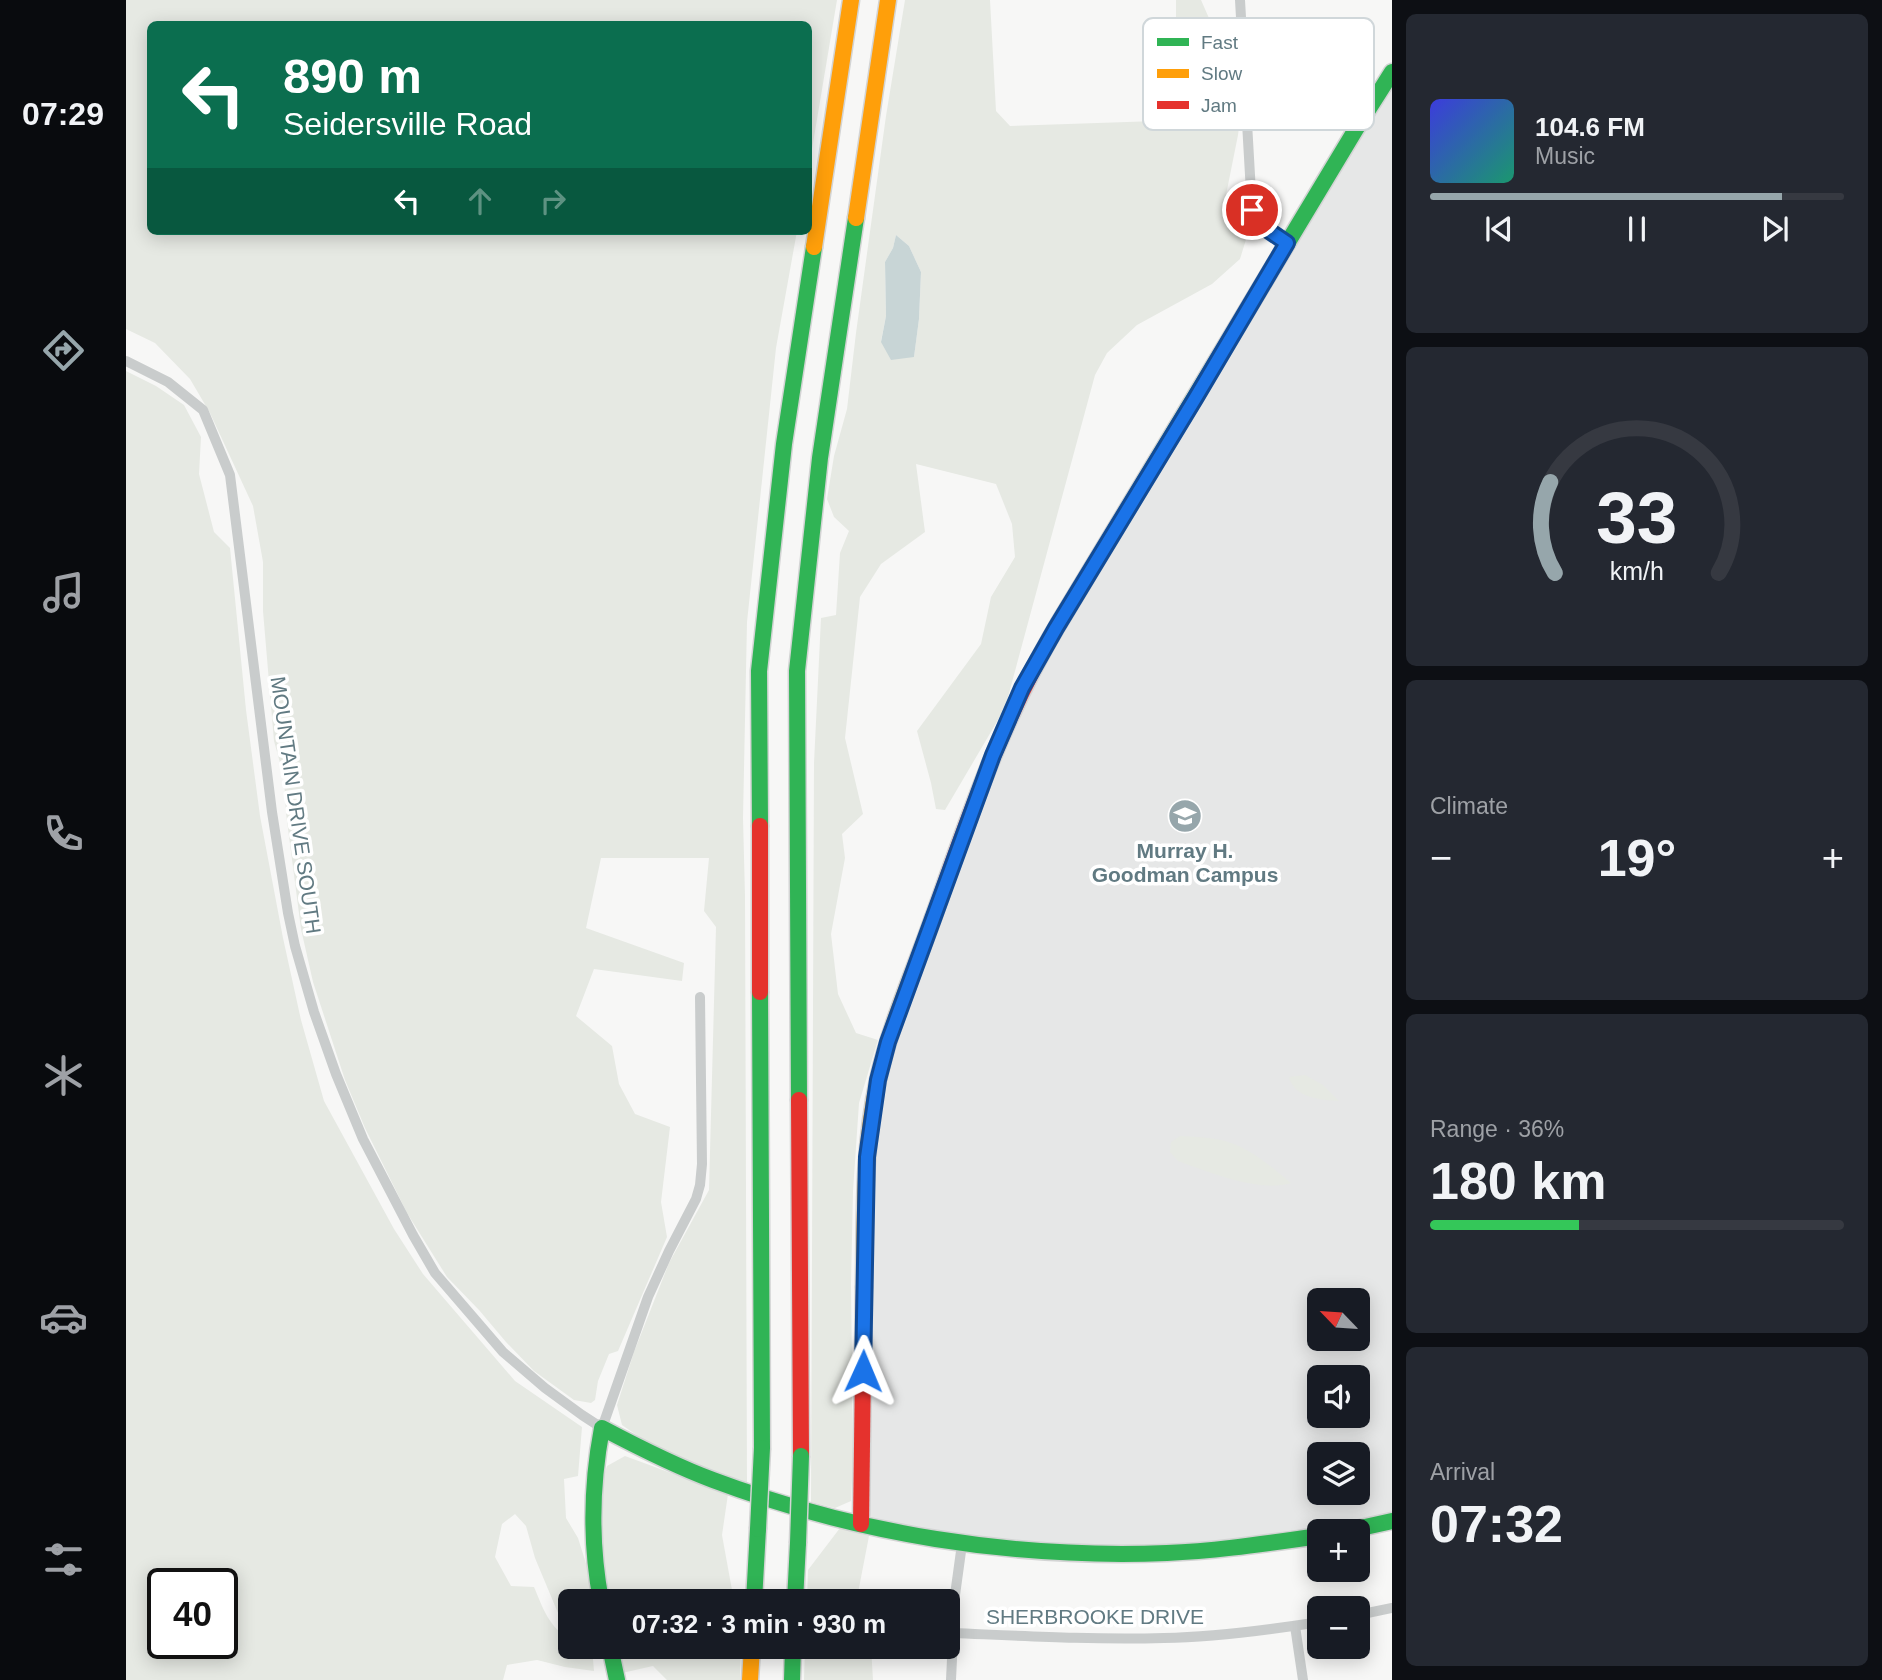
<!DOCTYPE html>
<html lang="en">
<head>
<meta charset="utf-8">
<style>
	body { margin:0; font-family:Arial,sans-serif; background:#242831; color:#f1f3f6; height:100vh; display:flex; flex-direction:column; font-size:26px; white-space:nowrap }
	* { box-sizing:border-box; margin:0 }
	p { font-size:23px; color:#9ea1a6 }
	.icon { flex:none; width:38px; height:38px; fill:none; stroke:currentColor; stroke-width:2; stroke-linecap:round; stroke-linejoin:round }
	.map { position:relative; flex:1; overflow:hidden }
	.side { display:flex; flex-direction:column; gap:14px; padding:14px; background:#0d0f14; width:490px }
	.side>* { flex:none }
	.guide { position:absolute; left:21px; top:21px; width:665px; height:214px; border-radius:10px; box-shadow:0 4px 18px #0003; background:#0b6e4f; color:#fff; overflow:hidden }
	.needle { width:46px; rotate:295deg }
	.tools { position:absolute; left:1181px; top:1288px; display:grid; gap:14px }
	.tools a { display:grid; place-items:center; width:63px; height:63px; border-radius:10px; background:#171b24; box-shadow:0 4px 18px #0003; font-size:35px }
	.speed { position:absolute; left:21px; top:1568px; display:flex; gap:14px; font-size:35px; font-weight:700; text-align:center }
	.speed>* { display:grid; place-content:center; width:91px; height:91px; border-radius:50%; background:#171b24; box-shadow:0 4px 18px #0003; line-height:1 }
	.speed .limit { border:4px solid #111; border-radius:10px; background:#fff; color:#111 }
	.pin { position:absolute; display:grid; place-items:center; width:60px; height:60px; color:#fff; margin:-30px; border:4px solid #fff; border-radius:50%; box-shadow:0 2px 7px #0007 }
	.me { position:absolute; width:77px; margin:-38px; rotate:1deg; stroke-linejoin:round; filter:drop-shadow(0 0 5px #0008) }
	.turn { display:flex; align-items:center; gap:24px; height:147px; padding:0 21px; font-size:32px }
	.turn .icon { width:91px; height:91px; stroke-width:2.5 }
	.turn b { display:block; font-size:49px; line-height:60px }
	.lanes { display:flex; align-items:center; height:66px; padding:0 21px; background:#0003; justify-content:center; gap:35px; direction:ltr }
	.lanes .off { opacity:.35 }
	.big { font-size:52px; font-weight:600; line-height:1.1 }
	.side .card { flex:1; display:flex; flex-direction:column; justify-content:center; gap:10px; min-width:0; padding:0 24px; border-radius:10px; background:#242831 }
	.side .dial { align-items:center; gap:0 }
	.dial svg { height:182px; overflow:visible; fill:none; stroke:#363941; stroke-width:7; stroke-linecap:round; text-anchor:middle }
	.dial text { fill:#f1f3f6; stroke:none }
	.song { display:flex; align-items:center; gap:21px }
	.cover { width:84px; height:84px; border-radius:10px; background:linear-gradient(135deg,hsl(240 70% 55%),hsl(160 70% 35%)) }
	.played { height:7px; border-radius:4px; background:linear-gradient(90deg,#96a6ab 85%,#363941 85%) }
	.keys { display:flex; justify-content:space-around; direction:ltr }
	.heat { display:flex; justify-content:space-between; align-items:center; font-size:38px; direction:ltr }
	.charge { height:10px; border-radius:5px; background:linear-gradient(90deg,#34c759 36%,#363941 0) }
	.trip { position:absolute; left:432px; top:1589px; width:402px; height:70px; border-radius:10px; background:#171b24; box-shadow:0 4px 18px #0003; font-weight:600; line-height:70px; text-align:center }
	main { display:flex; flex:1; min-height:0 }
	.dock { display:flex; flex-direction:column; width:126px; justify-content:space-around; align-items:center; background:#090b0e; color:#9ea1a6 }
	.dock .icon { width:49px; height:49px }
	.dock .active { color:#96a6ab }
	.dock b { font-size:32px; color:#f1f3f6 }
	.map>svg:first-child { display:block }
	.built { fill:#e6e7e7; fill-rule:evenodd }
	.green { fill:#e6e9e3; fill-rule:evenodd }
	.water { fill:#c8d5d6 }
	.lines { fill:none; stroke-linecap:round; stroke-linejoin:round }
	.fast-casing { stroke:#d3d4d4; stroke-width:19 }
	.slow-casing { stroke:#d3d4d4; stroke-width:19 }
	.jam-casing { stroke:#d3d4d4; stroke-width:19 }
	.street { stroke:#c9cccc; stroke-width:10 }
	.fast { stroke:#30b455; stroke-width:16 }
	.slow { stroke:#ff9f0a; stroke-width:16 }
	.jam { stroke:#e5322d; stroke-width:16 }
	.fast-bridge-casing { stroke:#d3d4d4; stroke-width:19; stroke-linecap:butt }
	.fast-bridge { stroke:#30b455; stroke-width:16 }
	.route-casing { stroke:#114b97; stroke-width:18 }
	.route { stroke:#1a73e8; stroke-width:12 }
	.labels { text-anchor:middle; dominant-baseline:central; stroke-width:7; stroke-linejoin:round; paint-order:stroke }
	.street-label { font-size:21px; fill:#617a82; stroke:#fff }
	.poi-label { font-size:21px; font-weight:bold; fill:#617a82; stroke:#fff }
	.key { fill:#fff; stroke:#d0d7da; stroke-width:2 }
	.key-label { font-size:19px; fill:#617a82 }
</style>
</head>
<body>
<main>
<nav class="dock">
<b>07:29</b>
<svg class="icon active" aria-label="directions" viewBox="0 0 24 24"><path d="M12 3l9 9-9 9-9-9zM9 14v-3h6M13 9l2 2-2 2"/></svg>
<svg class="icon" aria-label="music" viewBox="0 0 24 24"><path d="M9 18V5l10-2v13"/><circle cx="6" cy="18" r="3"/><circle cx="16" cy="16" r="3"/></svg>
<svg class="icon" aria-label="phone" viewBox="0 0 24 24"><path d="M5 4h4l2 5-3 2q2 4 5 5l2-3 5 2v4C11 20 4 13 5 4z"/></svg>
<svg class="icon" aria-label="climate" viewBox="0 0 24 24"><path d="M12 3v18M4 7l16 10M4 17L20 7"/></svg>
<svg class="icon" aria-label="car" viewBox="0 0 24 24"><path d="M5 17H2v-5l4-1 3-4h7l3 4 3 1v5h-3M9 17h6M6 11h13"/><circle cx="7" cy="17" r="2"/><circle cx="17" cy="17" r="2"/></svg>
<svg class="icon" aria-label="filters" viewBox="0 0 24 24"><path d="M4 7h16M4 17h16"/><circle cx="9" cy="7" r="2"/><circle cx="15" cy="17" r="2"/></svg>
</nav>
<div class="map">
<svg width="1266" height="1680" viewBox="0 0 1266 1680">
	<rect width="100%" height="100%" fill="#f7f7f6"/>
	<!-- built -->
	<path class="built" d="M1266,87V1515L1174,1534L1090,1544L1002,1548L866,1542L749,1522L743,1514L749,1158L755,1102L761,1069L771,1038L870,766L885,729L913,669ZM1194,1300H1232V1339H1194ZM1194,1377H1232V1416H1194ZM1194,1454H1232V1493H1194Z"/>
	<!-- green -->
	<g class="green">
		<polygon points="0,0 711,0 683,167 682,24 24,24 24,231 671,231 650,348 621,622 617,818 619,896 621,1484 578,1468 519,1441 496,1425 491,1405 508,1352 543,1263 583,1190 590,927 578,911 583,858 475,858 460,928 558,963 556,981 468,969 450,1016 486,1046 493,1084 509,1114 544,1127 535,1202 541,1237 492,1351 483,1354 472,1381 469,1400 465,1403 448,1400 408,1371 380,1342 353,1310 321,1277 281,1213 239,1128 219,1080 187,982 175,929 160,813 158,777 148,741 137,611 137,562 127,506 84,413 64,379 29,343 0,329"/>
		<path d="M779,0H864L870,111L884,126L1060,120L1083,113L1093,92L1092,72L1077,57L1050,43V0H1075L1086,25L1109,29L1115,111L1112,135L1100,195L1117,215L1122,233L1114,259L1086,284L1011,325L981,353L969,375L879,708L819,810L810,809L805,783L791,731L855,644L865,597L889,557L886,524L870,484L790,464L799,532L755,564L734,597L719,738L737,814L716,834L719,858L705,934L712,994L730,1033L752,1040L733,1103L727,1191L725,1285L727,1459L725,1501L709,1508L685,1502L688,763L695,618L710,615L714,553L723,531L708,517L701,499L708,456L721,409L730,333L760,116ZM770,235L783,246L795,272L793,319L788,357L755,341L760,316L759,262L767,248Z"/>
		<path d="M0,371L30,386L58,405L75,437L73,474L88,532L104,548L120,710L134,816L157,938L175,1020L198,1101L268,1229L297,1274L389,1381L456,1427L452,1476L438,1479L440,1518L452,1538L463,1573L468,1601H444V1624L432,1613L409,1558L400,1526L389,1514L376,1524L369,1557L385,1586L408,1587C416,1606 424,1630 444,1638V1647H466L468,1671L439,1667L411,1660L381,1665L377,1680H0ZM37,1584H96V1643H37Z"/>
		<path d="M1179,1075L1197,1085L1213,1101C1195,1100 1168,1098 1163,1077Z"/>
		<path d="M1054,1136C1069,1137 1085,1137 1099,1141C1124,1148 1146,1167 1165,1183C1133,1193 1083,1172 1052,1161L1044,1152L1045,1142Z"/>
		<polygon points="499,1456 602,1494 596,1535 608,1601 481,1601 475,1572 473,1490 481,1466"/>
		<polygon points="714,1528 743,1536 732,1593 736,1601 681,1601 682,1570"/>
		<polygon points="492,1647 615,1647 614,1680 541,1680 527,1666 496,1673"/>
		<polygon points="679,1647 745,1647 747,1680 678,1680"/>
	</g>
	<!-- water -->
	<polygon class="water" points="770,235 783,246 795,272 793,319 788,357 765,360 755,342 760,316 759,262 767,248"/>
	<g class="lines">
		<!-- fast casing -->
		<g class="fast-casing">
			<g id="fast">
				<polyline points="933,623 1230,129 1266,72"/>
				<polyline points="634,826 633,671 658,444 688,247"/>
				<polyline points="634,992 636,1448"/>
				<polyline points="673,1100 671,671 694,458 730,218"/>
				<polyline points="1221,1531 1266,1521"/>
				<path d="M475,1601C464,1542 465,1486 476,1428C512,1447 549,1466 587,1480C731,1534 886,1559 1041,1553C1092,1551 1143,1543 1194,1536"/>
				<polyline points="628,1601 632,1529"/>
				<polyline points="669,1601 672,1543"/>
				<polyline points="484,1647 491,1680"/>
				<polyline points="666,1680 667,1647"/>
			</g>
		</g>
		<!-- slow casing -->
		<g class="slow-casing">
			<g id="slow">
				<polyline points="730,218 762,0"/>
				<polyline points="688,247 725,0"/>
				<path d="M738,1287C739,1218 737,1148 752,1080C764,1025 788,972 807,918"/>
				<polyline points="624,1680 626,1647"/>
			</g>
		</g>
		<!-- jam casing -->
		<g class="jam-casing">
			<g id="jam">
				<polyline points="634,826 634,992"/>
				<path d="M807,918C843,816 877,717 933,623"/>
				<polyline points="673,1100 675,1456"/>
				<polyline points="735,1524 738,1287"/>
			</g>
		</g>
		<!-- street -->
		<g class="street">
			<polyline points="1114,0 1126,210 1133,224 1161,243"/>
			<polyline points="0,361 42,382 77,410 104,475 146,812 162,913 169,946 188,1012 210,1074 237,1139 287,1235 309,1273 377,1352 419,1388 456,1415 476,1428 522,1297 543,1251 570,1199 574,1185 576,1164 574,997"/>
			<polyline points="1232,1615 1266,1608"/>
			<polyline points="1169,1626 1177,1680"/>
			<path d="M827,1633C898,1636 968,1640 1038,1638C1090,1637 1142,1630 1194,1622"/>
			<polyline points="825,1680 829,1595 836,1544"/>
		</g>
		<!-- fast -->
		<use href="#fast" class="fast"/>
		<!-- slow -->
		<use href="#slow" class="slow"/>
		<!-- jam -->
		<use href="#jam" class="jam"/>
		<!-- fast-bridge casing -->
		<g class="fast-bridge-casing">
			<g id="fast-bridge">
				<polyline points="632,1529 636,1448"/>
				<polyline points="672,1543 675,1456"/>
			</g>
		</g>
		<!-- fast-bridge -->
		<use href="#fast-bridge" class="fast-bridge"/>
	</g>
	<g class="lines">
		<!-- route casing -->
		<g class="route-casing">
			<polyline id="route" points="737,1371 741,1157 752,1080 762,1042 867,755 896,688 930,628 1070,397 1161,243 1133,224 1126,210"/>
		</g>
		<!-- route -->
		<use href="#route" class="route"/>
	</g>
	<!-- icons -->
	<defs>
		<g id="university-disc" transform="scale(1.75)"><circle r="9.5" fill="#96a6ab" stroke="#fff"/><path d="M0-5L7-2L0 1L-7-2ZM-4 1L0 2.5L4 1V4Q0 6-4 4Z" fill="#fff"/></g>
	</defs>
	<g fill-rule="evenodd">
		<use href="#university-disc" x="1059" y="816"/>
	</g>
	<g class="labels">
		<!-- street labels -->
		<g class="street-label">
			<text transform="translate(170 805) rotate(82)">MOUNTAIN DRIVE SOUTH</text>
			<text x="969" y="1616">SHERBROOKE DRIVE</text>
		</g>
		<!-- poi labels -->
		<g class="poi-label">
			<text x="1059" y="850">Murray H.<tspan x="1059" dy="24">Goodman Campus</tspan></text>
		</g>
	</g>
	<!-- legend -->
	<rect x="1017" y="18" width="231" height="112" rx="10" class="key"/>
	<rect x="1031" y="38" width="32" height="8" fill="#30b455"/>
	<rect x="1031" y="69" width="32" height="9" fill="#ff9f0a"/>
	<rect x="1031" y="101" width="32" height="8" fill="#e5322d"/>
	<g class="key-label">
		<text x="1075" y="49">Fast</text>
		<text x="1075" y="80">Slow</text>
		<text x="1075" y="112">Jam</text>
	</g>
</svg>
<div class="tools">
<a><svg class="needle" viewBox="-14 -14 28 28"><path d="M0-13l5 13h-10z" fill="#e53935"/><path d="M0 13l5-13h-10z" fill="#9ea1a6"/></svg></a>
<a><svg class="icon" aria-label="sound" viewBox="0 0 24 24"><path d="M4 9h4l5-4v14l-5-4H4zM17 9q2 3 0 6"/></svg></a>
<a><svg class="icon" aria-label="layers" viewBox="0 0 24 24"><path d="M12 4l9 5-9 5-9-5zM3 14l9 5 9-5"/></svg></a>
<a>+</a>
<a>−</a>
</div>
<div class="speed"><div class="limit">40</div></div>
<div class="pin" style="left:1126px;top:210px;background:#d93025"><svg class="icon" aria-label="arrive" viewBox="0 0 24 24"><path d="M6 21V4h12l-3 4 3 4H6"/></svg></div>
<svg class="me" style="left:737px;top:1371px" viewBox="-20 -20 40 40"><path d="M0-17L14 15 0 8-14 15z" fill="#1a73e8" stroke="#fff" stroke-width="4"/></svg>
<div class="trip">07:32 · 3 min · 930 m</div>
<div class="guide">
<div class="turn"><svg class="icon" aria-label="left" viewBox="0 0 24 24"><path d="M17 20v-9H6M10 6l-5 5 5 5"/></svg><div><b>890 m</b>Seidersville Road</div></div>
<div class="lanes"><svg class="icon" aria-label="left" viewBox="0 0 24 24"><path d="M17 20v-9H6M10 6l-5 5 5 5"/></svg><svg class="icon off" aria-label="ahead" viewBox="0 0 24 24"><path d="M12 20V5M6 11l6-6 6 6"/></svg><svg class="icon off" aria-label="right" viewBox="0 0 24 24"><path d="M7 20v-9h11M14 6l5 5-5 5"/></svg></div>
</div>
</div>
<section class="side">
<div class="card">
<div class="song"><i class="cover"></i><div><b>104.6 FM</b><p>Music</p></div></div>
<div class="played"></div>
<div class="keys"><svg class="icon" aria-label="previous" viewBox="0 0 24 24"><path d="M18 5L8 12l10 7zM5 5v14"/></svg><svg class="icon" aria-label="pause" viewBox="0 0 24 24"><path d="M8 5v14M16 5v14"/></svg><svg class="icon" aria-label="next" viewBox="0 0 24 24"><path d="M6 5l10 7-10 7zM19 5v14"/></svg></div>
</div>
<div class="card dial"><svg viewBox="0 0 100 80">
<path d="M14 69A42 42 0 1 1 86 69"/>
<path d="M14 69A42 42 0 0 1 12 29" stroke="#96a6ab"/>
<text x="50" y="56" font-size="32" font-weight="700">33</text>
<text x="50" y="72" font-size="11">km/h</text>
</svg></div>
<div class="card"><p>Climate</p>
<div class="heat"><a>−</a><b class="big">19°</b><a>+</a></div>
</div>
<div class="card"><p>Range · 36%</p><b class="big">180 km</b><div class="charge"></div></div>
<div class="card"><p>Arrival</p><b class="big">07:32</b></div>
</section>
</main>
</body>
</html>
